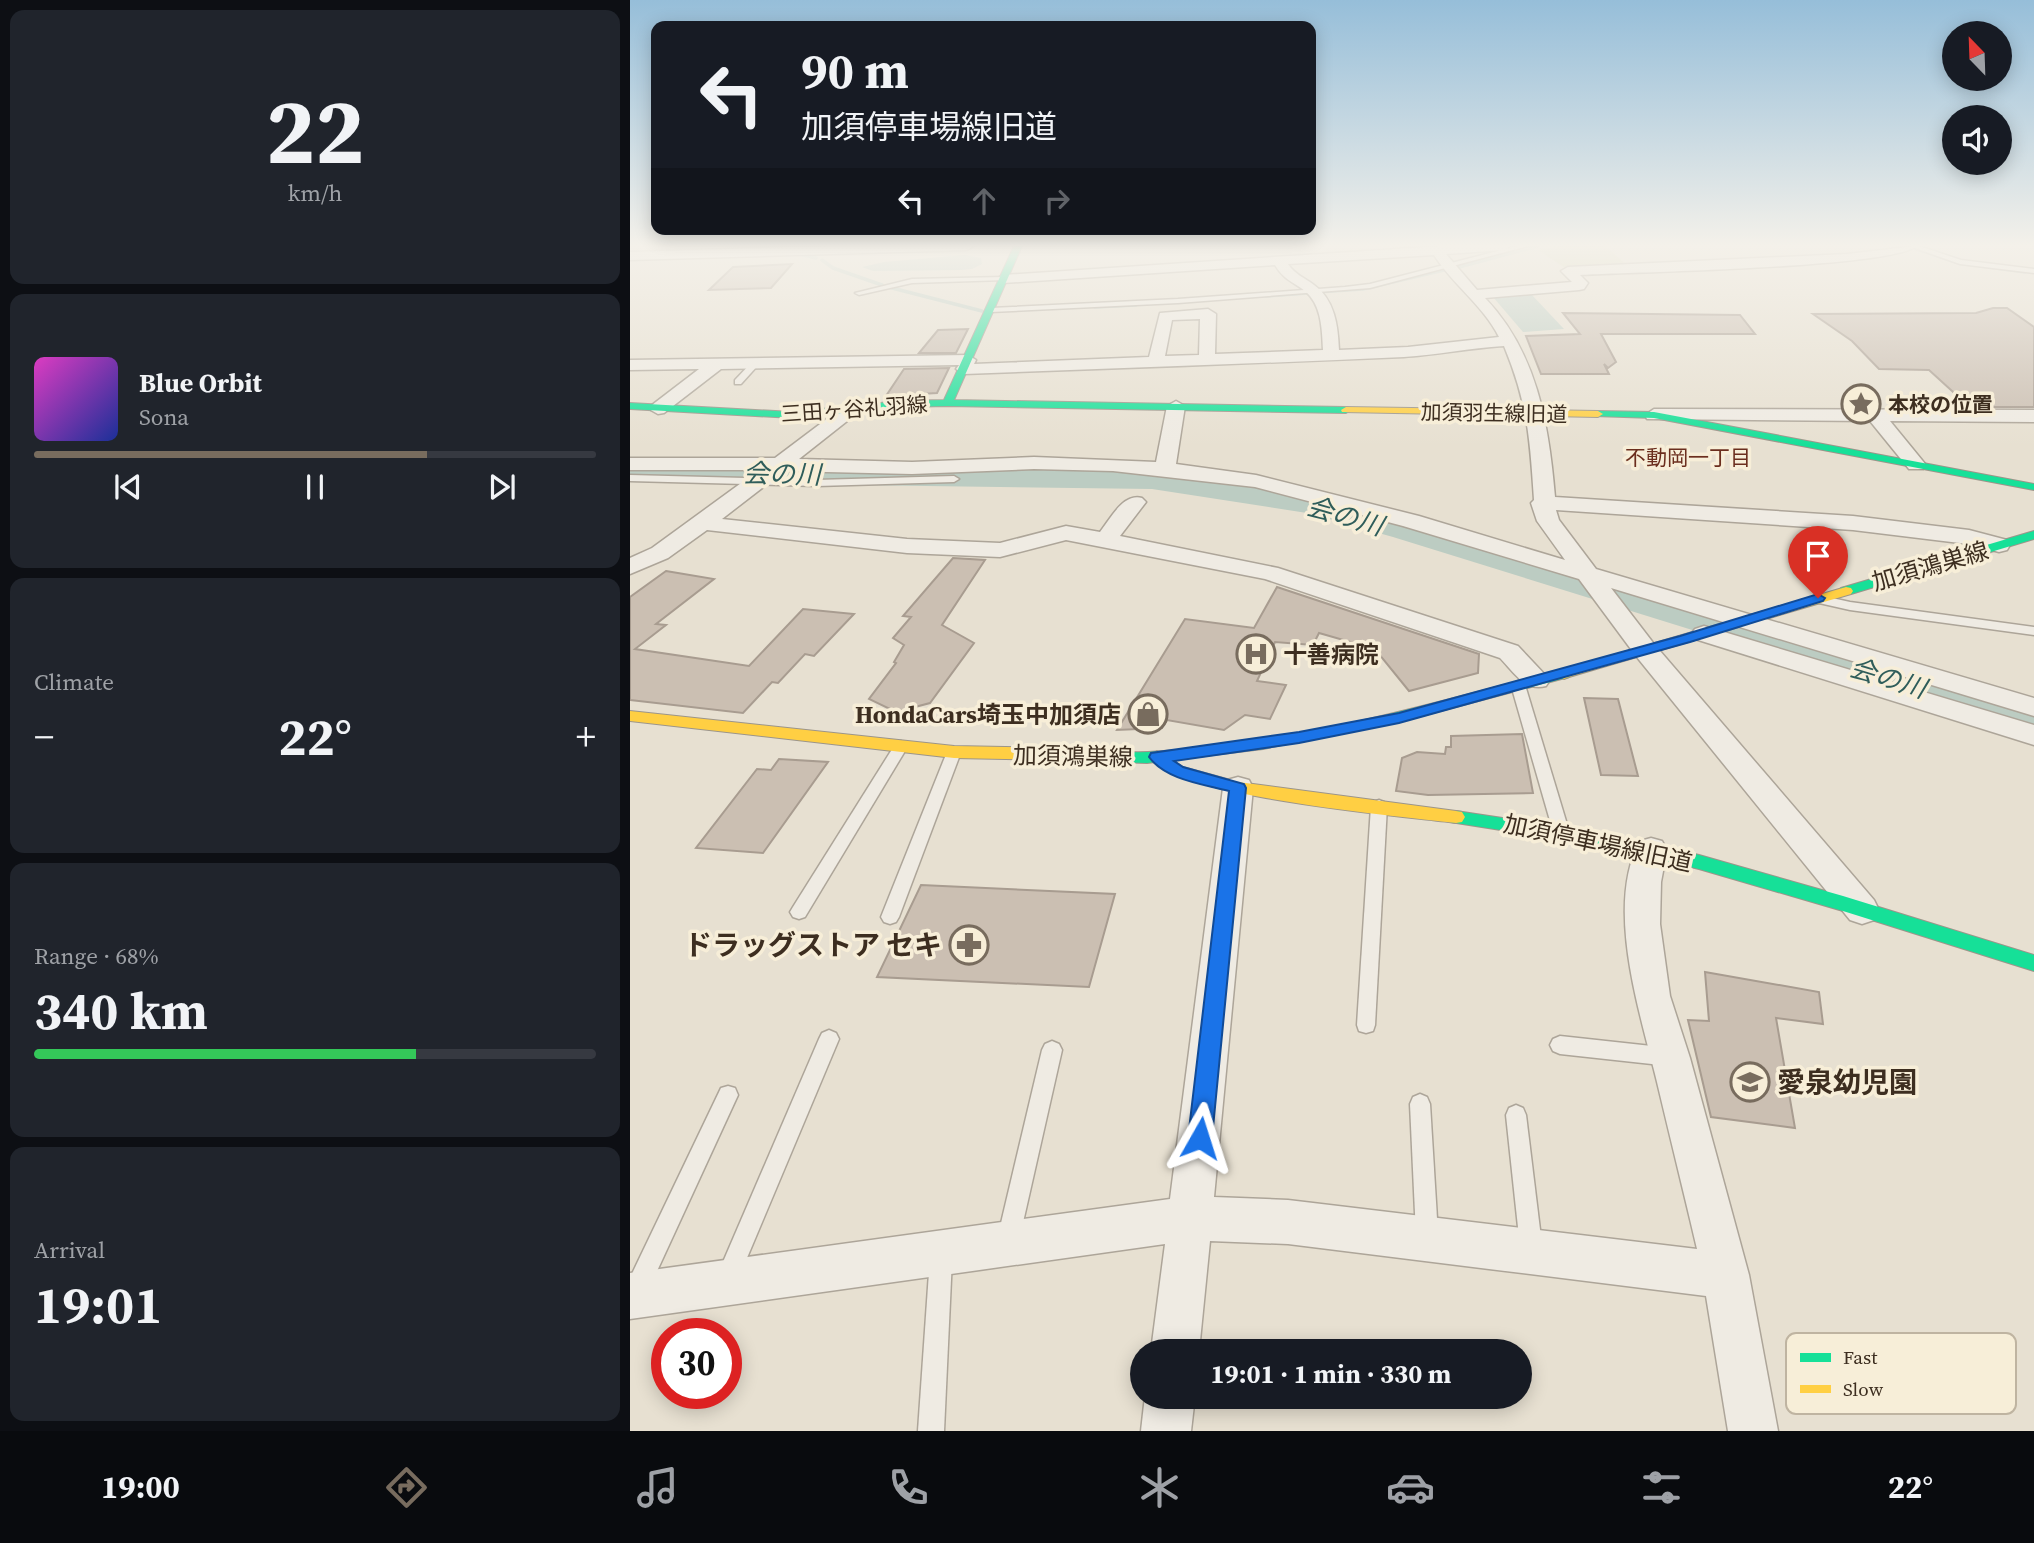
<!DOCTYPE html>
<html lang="en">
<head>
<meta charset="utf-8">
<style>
	body { margin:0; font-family:"Source Serif 4","Noto Sans JP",serif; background:#20242c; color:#f1f3f6; height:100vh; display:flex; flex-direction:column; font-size:26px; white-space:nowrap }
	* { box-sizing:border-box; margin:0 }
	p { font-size:23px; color:#9ea1a6 }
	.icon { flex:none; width:38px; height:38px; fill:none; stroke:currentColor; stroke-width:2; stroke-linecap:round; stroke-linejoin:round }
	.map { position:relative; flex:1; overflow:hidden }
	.panel { display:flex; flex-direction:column; gap:10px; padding:10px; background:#0d0f14; width:630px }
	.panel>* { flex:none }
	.guide { position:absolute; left:21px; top:21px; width:665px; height:214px; border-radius:14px; box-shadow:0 4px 18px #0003; background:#171b24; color:#f1f3f6; overflow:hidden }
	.needle { width:46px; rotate:337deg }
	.tools { position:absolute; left:1312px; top:21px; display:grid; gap:14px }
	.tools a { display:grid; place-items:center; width:70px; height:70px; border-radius:50%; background:#171b24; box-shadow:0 4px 18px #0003; font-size:35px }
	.speed { position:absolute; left:21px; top:1318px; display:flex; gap:14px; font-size:35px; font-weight:700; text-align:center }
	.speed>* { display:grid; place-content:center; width:91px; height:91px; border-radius:50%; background:#171b24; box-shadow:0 4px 18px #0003; line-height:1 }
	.speed .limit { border:10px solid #d22; background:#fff; color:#111 }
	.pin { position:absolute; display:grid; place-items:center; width:60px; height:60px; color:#fff; margin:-72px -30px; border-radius:50% 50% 50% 0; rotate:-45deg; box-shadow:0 0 7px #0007 }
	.pin .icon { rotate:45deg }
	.me { position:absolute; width:77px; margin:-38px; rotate:6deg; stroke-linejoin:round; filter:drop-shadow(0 0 5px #0008) }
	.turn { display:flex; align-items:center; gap:24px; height:147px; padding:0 35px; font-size:32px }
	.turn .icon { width:91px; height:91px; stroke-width:2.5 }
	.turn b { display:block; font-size:49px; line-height:60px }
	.lanes { display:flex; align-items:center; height:66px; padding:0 35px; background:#0003; justify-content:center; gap:35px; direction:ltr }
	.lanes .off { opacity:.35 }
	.big { font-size:52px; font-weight:700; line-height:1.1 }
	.panel .card { flex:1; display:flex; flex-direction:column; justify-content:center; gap:10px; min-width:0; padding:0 24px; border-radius:14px; background:#20242c }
	.panel .dial { align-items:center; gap:0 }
	.dial b { font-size:91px; line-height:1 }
	.song { display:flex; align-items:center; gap:21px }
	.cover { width:84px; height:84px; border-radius:10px; background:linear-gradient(135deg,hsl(310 70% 55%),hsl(230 70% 35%)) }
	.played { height:7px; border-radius:4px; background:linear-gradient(90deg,#786c5e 70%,#363941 70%) }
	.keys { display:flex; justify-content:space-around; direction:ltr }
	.heat { display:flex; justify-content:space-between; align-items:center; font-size:38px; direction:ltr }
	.charge { height:10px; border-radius:5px; background:linear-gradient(90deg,#34c759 68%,#363941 0) }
	.trip { position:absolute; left:500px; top:1339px; width:402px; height:70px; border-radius:35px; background:#171b24; box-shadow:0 4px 18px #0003; font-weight:700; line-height:70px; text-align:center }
	.dock { display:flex; height:112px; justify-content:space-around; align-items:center; background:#090b0e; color:#9ea1a6 }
	.dock .icon { width:49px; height:49px }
	.dock .selected { color:#786c5e }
	.dock b { font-size:32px; color:#f1f3f6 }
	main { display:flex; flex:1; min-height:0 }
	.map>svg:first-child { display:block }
	.green { fill:#d6d7b3 }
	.water { fill:#bcccc2 }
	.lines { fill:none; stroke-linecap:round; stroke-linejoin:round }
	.stream { stroke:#bcccc2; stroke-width:3.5 }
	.river { fill:#bcccc2; fill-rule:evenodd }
	.building { fill:#cbbfb2; stroke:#a89c90; stroke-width:2 }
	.lane-casing { stroke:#ada599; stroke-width:3 }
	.street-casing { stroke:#ada599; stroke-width:3 }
	.fast-casing { stroke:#9c958a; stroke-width:2 }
	.slow-casing { stroke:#9c958a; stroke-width:2 }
	.lane { fill:#efebe3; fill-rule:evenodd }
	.street { fill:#efebe3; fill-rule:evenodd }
	.fast { fill:#16e098; fill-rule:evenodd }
	.slow { fill:#ffcf43; fill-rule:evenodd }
	.route { fill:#1a73e8; stroke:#114b97; stroke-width:2 }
	.labels { text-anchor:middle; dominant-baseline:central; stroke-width:7; stroke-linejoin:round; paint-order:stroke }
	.far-poi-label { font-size:21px; font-weight:bold; fill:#3d2e20; stroke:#f7eed8; text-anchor:start }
	.far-street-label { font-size:21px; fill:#3d2e20; stroke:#f7eed8 }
	.far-neighbourhood-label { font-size:21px; fill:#6b2e1e; stroke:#f7eed8 }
	.street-label { font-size:24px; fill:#3d2e20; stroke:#f7eed8 }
	.poi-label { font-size:24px; font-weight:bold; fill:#3d2e20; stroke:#f7eed8; text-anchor:start }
	.water-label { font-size:26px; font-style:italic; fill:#2f5d5a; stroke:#f7eed8 }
	.near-poi-label { font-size:28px; font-weight:bold; fill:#3d2e20; stroke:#f7eed8; text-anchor:end }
	.key { fill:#f7eed8; stroke:#bfb4a1; stroke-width:2 }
	.key-label { font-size:19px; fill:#3d2e20 }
</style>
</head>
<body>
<main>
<section class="panel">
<div class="card dial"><b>22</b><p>km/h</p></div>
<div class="card">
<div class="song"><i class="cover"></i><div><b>Blue Orbit</b><p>Sona</p></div></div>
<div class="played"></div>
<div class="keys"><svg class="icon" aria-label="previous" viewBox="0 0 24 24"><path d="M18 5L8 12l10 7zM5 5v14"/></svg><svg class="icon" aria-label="pause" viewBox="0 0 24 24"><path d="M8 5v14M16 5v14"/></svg><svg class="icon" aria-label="next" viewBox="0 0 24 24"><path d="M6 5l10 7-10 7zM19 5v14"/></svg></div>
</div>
<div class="card"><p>Climate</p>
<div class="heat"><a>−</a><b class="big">22°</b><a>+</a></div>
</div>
<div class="card"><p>Range · 68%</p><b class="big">340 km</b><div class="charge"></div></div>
<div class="card"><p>Arrival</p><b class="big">19:01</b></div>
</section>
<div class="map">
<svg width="1404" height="1431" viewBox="0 0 1404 1431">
	<rect width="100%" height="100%" fill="#e7e0d1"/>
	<!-- green -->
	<polygon class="green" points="929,246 975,246 998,266 935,268 908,250"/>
	<!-- water -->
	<g class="water">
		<polygon points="335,255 351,258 352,264 342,269 331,270 243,271 232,267 254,262"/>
		<polygon points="902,295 934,329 893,332 863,297"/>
	</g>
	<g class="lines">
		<!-- stream -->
		<g class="stream">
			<polyline points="1283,248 1326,262"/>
			<polyline points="170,254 186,258"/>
			<polyline points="192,260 203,268 252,285"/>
			<polyline points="1337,264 1395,272"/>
			<polyline points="825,268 908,246"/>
			<polyline points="262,288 352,311"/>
			<polyline points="688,292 733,289 814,270"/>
			<polyline points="636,296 679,293"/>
			<polyline points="465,307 506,305"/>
		</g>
		<!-- river -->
		<polygon class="river" points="0,464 522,469 680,494 787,523 1404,706 1404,736 763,537 677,513 522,489 0,482"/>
	</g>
	<!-- building -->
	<g class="building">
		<polygon points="162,264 141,288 79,290 103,267"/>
		<polygon points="1363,308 1377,308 1404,327 1404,407 1352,407 1345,401 1333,401 1299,370 1249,369 1222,341 1183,314 1346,313"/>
		<polygon points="933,313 1110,315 1125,334 971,334 986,362 978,368 974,364 979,374 911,374 896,336 950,334"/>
		<polygon points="338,329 326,353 289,353 308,330"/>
		<polygon points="319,368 307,393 256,396 274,369"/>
		<polygon points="323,558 355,560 312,625 344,643 300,703 266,712 239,699 266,663 264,662 274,645 263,638 281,617 273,616"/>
		<polygon points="36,571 84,579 26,624 36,625 5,649 119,666 173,609 224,614 184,656 175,654 148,683 142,682 113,713 0,700 0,597"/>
		<polygon points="647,587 849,654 848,673 779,691 745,649 689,633 683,645 645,642 627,681 656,685 640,719 615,715 594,730 537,720 532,728 487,730 555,619 624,628"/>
		<polygon points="954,698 988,699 1008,776 971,775"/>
		<polygon points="892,734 903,793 798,795 766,791 772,758 787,752 815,754 816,747 821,747 821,736"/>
		<polygon points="149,759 198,762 133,853 66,848 127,769 141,770"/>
		<polygon points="291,885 485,894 459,987 247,977"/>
		<polygon points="1075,972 1189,992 1193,1024 1146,1018 1165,1128 1081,1117 1058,1020 1079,1021"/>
	</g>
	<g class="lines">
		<!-- lane casing -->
		<g class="lane-casing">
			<g id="lane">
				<polygon points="887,246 898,246 740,288 548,303 361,312 357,310 361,308 548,299 715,287 740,284"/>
				<polygon points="1279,246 1289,246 1331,260 1404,269 1404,273 1330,264"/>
				<polygon points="373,277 375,280 282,283 229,295 225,293 282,279"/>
				<polygon points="123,361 130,363 111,384 105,384 105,380"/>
				<polygon points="0,475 187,480 324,476 329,479 324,482 187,486 0,481"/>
				<polygon points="1193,596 1220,602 1404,627 1404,635 1220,610 1189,603 1187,600"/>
				<polygon points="888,681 895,685 939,831 937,835 925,835 923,831 881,685"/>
				<polygon points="271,741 278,746 175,917 169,919 163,917 160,912 163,907 266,743"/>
				<polygon points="324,747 331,752 269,917 266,922 260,924 254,922 251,917 317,752"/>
				<polygon points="749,800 754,802 757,806 745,1025 743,1031 736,1033 729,1031 727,1025 741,806 744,802"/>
				<polygon points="199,1030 206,1033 209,1039 106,1284 98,1287 90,1284 87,1276 189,1039 192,1033"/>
				<polygon points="930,1036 1040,1048 1047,1051 1050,1057 1047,1063 1040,1066 930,1054 923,1051 920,1045 923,1039"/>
				<polygon points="422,1041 429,1044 432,1050 389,1240 386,1248 378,1251 370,1248 367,1240 412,1050 415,1044"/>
				<polygon points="98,1086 105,1088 108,1095 16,1295 8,1299 0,1295 0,1278 91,1088"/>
				<polygon points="790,1094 797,1097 800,1104 808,1235 805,1243 797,1246 789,1243 786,1235 780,1104 783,1097"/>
				<polygon points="886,1105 893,1108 896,1115 912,1246 909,1254 901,1257 893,1254 890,1246 876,1115 879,1108"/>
				<polygon points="311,1247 319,1250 322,1258 314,1431 288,1431 300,1258 303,1250"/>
			</g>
		</g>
		<!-- street casing -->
		<g class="street-casing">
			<g id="street">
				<polygon points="200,246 343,246 337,250 0,260 0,252"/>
				<path d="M812,246H880L874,250L816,254L847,290L942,282L931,271L938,267L1217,254L1286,246C1261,268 1000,272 950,275L958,283L954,289L949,290L855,298C907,352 919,425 925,497L1223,516L1339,530L1377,540L1380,545L1377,550L1369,552L1338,544L1223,530L926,510L929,520L966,569L1404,698V716L981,588L1024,644L1244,900L1249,910L1244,920L1232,924L1220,920L1006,656L949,579L773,526L625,487L483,471L404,469L282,474L154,471L92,519L277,539L370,543L436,526L470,532C481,518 493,493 512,498L516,502L490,536L648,568L888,646L920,680L916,686C895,692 884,672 870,658L635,579L436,540L370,557L277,553L77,530L38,558L0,574V558L22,548L129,470H0V458H145L214,406L220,405L229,410L226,414L169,459L282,462L404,457L526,462L537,406L546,401L555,406L546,464L626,475L789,516L935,560L907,521L901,503L904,500C900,439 898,404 874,346C840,348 807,355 774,357C627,364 481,368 334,374L326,369L329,365L91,369L34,413L28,414L19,409L22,405L69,369L0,370V360L338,355L346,360L344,364L519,357L530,313L578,309L586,314L585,354L693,350C692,330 692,305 675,291C663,282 653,279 645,265L373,283L366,279L373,275ZM804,255C822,284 853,305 869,337L778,347L709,350C708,326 705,300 684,285C674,277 665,275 658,264ZM570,319L569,355L535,356L542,320Z"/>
				<polygon points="1024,409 1404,410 1404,422 1260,421 1296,465 1293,469 1279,469 1240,421 1017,419 1015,415"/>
				<polygon points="1074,626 1404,725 1404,745 1065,639 1061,634 1065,629"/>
				<path d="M608,777L619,780L623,788L584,1197L658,1200L1067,1249C1054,1193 1040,1137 1027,1082C1011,1015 974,907 1010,841L1021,838L1032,841L1037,850L1031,882L1030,924L1040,996L1060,1058L1119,1275L1148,1431H1098L1076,1296L658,1244L580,1241L569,1351H521L535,1244L0,1319V1273L540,1199L593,788L597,780Z"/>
				<polygon points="515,1396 565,1396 561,1431 511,1431"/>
			</g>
		</g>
		<!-- fast casing -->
		<g class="fast-casing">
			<g id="fast">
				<polygon points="384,246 392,246 324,400 716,407 721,410 716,413 318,406 269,407 163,418 0,409 0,403 163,412 269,401 314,400"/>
				<polygon points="968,411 1024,412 1404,484 1404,490 1024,418 964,416 964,412"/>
				<polygon points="1404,531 1404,539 1221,594 1211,594 1209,591 1211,588"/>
				<path d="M934,669L942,674L939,677L784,718L633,749L517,763L423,760L415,754L423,748C455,750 487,753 518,752C658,746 800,704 934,669Z"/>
				<polygon points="826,811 972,833 1069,855 1213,896 1404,955 1404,971 1213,911 1069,869 972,846 820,822 817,817 820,812"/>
			</g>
		</g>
		<!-- slow casing -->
		<g class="slow-casing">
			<g id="slow">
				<polygon points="716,407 968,411 973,414 968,417 712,412 711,410"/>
				<polygon points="1216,587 1221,588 1223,591 1221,594 939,677 934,679 926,674 929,671"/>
				<polygon points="0,711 324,746 423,748 431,754 423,760 324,758 0,721"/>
				<path d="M527,751L553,767L608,782L826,811L832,812L835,817L832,822L826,823C770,816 546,797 519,757Z"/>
			</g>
		</g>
		<!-- lane -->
		<use href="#lane" class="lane"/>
		<!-- street -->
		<use href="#street" class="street"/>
		<!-- fast -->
		<use href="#fast" class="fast"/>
		<!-- slow -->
		<use href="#slow" class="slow"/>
	</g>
	<!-- sky -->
	<linearGradient id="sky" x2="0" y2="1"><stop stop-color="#96bed9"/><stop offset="0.55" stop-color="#f4f1ea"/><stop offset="1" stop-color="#f4f1ea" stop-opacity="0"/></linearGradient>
	<rect width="1404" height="446" fill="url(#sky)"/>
	<!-- route -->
	<path class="route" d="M1188,594L1195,598L1193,601L1060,642L769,723L669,743L544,761L553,767L614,784L616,788L582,1138L578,1146L570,1149L562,1146L558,1138L599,791C573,784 536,780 519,757L521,753L669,732L769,713L1050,636Z"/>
	<!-- icons -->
	<defs>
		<g id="sight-ring" transform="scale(2.0125)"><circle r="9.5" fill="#f7eed8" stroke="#786c5e" stroke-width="1.5"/><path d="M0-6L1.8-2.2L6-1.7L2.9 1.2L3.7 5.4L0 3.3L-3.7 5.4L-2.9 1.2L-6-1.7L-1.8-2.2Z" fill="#786c5e"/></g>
		<g id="hospital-ring" transform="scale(2.0125)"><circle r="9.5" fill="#f7eed8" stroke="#786c5e" stroke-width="1.5"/><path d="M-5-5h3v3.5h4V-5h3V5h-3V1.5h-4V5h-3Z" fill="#786c5e"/></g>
		<g id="shop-ring" transform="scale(2.0125)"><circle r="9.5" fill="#f7eed8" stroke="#786c5e" stroke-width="1.5"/><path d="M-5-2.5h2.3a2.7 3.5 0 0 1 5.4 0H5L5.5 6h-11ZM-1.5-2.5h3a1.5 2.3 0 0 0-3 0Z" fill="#786c5e"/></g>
		<g id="pharmacy-ring" transform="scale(2.0125)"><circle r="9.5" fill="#f7eed8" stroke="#786c5e" stroke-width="1.5"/><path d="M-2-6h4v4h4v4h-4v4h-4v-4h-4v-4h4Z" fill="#786c5e"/></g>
		<g id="school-ring" transform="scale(2.0125)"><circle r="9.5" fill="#f7eed8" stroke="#786c5e" stroke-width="1.5"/><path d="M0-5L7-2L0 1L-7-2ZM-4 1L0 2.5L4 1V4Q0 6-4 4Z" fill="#786c5e"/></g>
	</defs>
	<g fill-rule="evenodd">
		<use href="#sight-ring" x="1231" y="404"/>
		<use href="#hospital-ring" x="626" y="654"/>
		<use href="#shop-ring" x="518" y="714"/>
		<use href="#pharmacy-ring" x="339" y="945"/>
		<use href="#school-ring" x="1120" y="1082"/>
	</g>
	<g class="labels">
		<!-- far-poi labels -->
		<g class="far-poi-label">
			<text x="1258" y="404">本校の位置</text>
		</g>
		<!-- far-street labels -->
		<g class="far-street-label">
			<text transform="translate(224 409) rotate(-4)">三田ヶ谷礼羽線</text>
			<text transform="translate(864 413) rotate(1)">加須羽生線旧道</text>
		</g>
		<!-- far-neighbourhood labels -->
		<g class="far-neighbourhood-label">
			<text x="1058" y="457">不動岡一丁目</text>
		</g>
		<!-- street labels -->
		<g class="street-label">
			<text transform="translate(1300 566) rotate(-16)">加須鴻巣線</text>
			<text transform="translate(443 756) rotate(1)">加須鴻巣線</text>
			<text transform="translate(968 843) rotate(12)">加須停車場線旧道</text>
		</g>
		<!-- poi labels -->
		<g class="poi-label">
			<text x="653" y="654">十善病院</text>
			<text x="491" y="714" text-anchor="end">HondaCars埼玉中加須店</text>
		</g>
		<!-- water labels -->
		<g class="water-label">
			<text transform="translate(152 474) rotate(1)">会の川</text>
			<text transform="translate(715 516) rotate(16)">会の川</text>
			<text transform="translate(1258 678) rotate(17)">会の川</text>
		</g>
		<!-- near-poi labels -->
		<g class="near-poi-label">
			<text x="312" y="945">ドラッグストア セキ</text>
			<text x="1147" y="1082" text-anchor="start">愛泉幼児園</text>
		</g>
	</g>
	<!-- legend -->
	<rect x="1156" y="1333" width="230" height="81" rx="10" class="key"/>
	<rect x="1170" y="1353" width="31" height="9" fill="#16e098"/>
	<rect x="1170" y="1385" width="31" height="8" fill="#ffcf43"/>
	<g class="key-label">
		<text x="1213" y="1364">Fast</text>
		<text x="1213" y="1396">Slow</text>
	</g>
</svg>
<div class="tools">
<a><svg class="needle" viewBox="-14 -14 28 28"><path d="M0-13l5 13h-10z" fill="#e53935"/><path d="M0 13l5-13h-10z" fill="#9ea1a6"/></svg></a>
<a><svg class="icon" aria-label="sound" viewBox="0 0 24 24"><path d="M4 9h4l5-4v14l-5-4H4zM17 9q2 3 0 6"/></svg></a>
</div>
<div class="speed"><div class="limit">30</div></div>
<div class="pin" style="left:1188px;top:598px;background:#d93025"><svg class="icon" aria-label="arrive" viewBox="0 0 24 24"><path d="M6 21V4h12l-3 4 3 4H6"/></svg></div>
<svg class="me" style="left:570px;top:1138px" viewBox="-20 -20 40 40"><path d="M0-17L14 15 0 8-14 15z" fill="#1a73e8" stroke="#fff" stroke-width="4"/></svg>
<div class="trip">19:01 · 1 min · 330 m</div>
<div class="guide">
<div class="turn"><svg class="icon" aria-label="left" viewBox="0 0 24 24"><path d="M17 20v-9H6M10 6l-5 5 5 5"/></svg><div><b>90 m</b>加須停車場線旧道</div></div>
<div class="lanes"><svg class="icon" aria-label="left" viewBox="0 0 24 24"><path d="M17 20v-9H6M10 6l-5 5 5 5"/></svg><svg class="icon off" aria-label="ahead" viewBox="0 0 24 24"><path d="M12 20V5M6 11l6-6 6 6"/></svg><svg class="icon off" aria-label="right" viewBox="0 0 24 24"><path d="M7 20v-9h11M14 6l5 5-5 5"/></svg></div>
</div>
</div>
</main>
<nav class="dock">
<b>19:00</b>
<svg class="icon selected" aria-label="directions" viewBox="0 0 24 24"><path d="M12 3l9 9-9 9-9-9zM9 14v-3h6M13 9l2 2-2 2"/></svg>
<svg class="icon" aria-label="music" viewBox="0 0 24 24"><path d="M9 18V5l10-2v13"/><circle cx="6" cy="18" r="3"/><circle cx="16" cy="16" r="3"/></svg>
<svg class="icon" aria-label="phone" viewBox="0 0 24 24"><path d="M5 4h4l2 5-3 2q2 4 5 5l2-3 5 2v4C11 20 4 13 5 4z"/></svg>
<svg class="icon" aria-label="climate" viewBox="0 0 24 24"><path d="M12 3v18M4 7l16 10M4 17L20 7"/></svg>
<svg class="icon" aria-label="car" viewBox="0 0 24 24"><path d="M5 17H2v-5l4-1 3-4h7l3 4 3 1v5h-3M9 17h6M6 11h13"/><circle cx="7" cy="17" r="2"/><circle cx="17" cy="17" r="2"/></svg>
<svg class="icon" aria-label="filters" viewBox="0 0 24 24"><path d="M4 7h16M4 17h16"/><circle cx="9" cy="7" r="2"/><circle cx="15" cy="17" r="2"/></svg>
<b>22°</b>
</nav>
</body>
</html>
